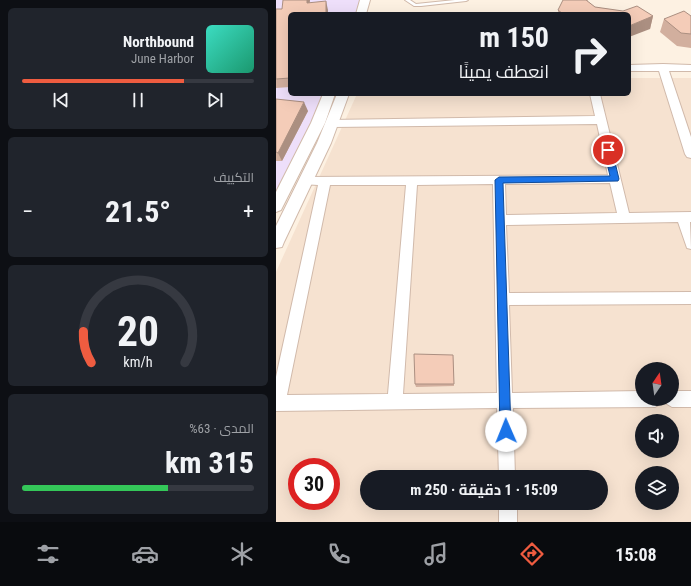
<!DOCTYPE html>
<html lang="ar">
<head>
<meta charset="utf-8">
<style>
	body { margin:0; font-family:"Roboto Condensed",Cairo,sans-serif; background:#20242c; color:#f1f3f6; direction:rtl; height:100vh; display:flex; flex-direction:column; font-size:15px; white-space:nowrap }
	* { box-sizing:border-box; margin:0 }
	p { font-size:13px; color:#9ea1a6 }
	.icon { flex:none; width:22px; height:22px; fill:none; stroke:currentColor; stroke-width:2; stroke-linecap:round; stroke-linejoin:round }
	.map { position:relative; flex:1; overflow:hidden; direction:ltr }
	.sheet { display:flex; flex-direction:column; gap:8px; padding:8px; background:#0d0f14; width:276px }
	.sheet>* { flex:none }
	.guide { position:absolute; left:12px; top:12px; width:343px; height:84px; border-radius:6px; box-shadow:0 4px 16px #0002; direction:rtl; background:#171b24; color:#f1f3f6; overflow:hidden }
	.needle { width:26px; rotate:13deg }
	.tools { position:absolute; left:359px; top:362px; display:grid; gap:8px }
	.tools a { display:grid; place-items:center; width:44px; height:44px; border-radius:50%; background:#171b24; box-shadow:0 4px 16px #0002; font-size:20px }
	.speed { position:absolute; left:12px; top:458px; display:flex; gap:8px; font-size:20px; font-weight:700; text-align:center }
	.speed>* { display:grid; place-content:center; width:52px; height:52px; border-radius:50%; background:#171b24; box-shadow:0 4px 16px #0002; line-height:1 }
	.speed .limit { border:6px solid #d22; background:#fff; color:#111 }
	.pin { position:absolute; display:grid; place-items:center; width:34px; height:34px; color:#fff; margin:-17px; border:2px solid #fff; border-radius:50%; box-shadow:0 1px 4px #0007 }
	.me { position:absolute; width:44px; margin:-22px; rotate:359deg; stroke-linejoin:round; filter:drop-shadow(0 0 3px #0008) }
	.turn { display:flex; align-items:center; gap:14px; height:84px; padding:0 16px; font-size:18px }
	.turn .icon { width:52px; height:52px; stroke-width:2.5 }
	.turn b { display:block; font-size:28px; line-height:34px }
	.big { font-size:30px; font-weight:700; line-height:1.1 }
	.sheet .tile { flex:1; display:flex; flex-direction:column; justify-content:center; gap:6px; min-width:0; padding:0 14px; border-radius:6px; background:#20242c }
	.sheet .dial { align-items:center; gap:0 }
	.dial svg { height:104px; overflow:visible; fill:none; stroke:#363941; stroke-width:7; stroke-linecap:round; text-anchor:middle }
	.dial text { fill:#f1f3f6; stroke:none }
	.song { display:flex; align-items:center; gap:12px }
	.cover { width:48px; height:48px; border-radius:6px; background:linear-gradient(135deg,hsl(170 70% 55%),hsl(160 70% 35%)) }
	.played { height:4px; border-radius:2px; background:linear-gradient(90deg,#ef5c40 70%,#363941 70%) }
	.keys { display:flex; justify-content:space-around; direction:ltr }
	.heat { display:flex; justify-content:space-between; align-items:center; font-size:22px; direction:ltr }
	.charge { height:6px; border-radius:3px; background:linear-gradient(90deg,#34c759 63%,#363941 0) }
	.trip { position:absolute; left:84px; top:470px; width:248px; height:40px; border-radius:20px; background:#171b24; box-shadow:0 4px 16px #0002; font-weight:700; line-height:40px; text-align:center; direction:rtl }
	.dock { display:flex; height:64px; justify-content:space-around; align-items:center; background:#090b0e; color:#9ea1a6 }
	.dock .icon { width:28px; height:28px }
	.dock .current { color:#ef5c40 }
	.dock b { font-size:18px; color:#f1f3f6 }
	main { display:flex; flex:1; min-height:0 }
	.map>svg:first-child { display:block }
	.residential { fill:#f6e2d0; fill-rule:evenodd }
	.education { fill:#eedffa }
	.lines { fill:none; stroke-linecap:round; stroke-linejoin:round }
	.service-casing { stroke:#d1baab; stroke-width:2 }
	.minor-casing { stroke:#d1baab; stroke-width:2 }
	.tertiary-casing { stroke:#d1baab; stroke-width:2 }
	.service { fill:#fff; fill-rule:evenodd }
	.minor { fill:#fff; fill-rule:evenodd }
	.tertiary { fill:#fff; fill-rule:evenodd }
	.wall { fill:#d2af9e }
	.shaded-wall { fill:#ab8f81 }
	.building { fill:#f4ccb8; stroke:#ab8f81 }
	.route { fill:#1a73e8; stroke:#114b97 }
</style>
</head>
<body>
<main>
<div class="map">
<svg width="415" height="522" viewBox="0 0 415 522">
	<rect width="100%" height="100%" fill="#fdf1e2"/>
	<!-- residential -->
	<path class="residential" d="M353,78H415V522H0V272L81,94H353ZM366,369H396V399H366ZM366,421H396V451H366ZM21,467H55V501H21ZM366,473H396V503H366ZM91,477H325V503H91Z"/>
	<!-- education -->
	<polygon class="education" points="0,0 85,0 82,14 14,14 14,94 53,94 0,203"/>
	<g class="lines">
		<!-- service casing -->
		<g class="service-casing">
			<polygon id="service" points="129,0 134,0 140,4 179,0 192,0 190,1 145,6 138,6"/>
		</g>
		<!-- minor casing -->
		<g class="minor-casing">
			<g id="minor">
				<polygon points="387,64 415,65 415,71 393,71 415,137 415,158 411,157 409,154 383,71 353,71 353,65"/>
				<path d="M314,94H324L353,213L415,212V222H414L415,249L411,248L402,222L230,225L233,293L415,292V304L233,305L236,393L366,391V399H387L384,404L379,407L237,408L239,477H223L221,408L0,411V377L42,185L26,184L24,181L26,178L30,177L332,175L321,124L57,127L53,126L52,123L53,120L319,116ZM334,183L341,213L230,215L229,184ZM217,184L221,393L127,394L141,185ZM54,185H130L112,394L11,395Z"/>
				<polygon points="396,391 415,391 415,407 396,407 391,404 388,399 396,399"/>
				<rect x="223" y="503" width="18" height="19"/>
			</g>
		</g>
		<!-- tertiary casing -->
		<g class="tertiary-casing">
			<g id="tertiary">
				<polygon points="84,0 94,0 90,14 80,14"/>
				<polygon points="47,94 59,94 49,123 7,206 5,210 0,212 0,192 35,123"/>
				<polygon points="61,94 73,94 55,143 8,242 6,247 0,248 0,226 41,143"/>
			</g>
		</g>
		<!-- service -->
		<use href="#service" class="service"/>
		<!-- minor -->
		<use href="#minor" class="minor"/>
		<!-- tertiary -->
		<use href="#tertiary" class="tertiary"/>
	</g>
	<!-- wall -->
	<g class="wall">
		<polygon points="312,0 312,2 319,7 377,16 374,29 353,14 282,14 282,10"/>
		<polygon points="33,3 52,10 52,14 14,14 14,87 0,88 0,9 6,9"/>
		<polygon points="415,16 415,48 401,46 384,32 388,19"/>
		<polygon points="0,99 32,111 6,161 0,161"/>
		<polygon points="177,355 178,386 140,387 139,384"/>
	</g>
	<!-- shaded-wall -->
	<g class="shaded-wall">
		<polygon points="31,0 34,0 33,12 31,3"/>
		<polygon points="50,1 52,10 52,14 50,14"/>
		<polygon points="377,16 374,29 353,37 353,26"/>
		<polygon points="28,102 32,111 6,161 2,153"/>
	</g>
	<!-- building -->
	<g class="building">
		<polygon points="7,0 31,0 31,3 50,1 50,14 14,14 14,78 0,79 0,9 6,9"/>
		<polygon points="287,0 310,0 319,7 347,11 361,6 377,16 353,26 353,14 287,14 282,10"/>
		<polygon points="408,11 415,16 415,34 405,33 388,19"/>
		<polygon points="0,99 28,102 2,153 0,152"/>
		<polygon points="138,354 177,355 178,384 139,384"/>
	</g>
	<!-- route -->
	<polygon class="route" points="332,147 336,150 343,179 342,181 227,183 235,431 234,435 230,437 226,435 224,431 219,180 223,177 334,176 328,150"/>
</svg>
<div class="tools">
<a><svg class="needle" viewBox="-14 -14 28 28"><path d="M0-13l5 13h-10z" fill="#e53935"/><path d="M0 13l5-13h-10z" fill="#9ea1a6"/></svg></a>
<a><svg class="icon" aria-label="sound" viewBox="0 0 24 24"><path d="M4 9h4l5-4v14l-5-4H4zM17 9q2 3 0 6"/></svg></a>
<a><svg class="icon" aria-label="layers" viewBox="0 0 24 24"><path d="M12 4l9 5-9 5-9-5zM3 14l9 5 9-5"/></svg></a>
</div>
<div class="speed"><div class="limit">30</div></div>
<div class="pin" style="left:332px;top:150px;background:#d93025"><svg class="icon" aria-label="arrive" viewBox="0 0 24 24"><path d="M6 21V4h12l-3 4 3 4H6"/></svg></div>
<svg class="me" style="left:230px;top:431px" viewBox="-20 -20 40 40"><circle r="19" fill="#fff"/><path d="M0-13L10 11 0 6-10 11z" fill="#1a73e8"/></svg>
<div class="trip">15:09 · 1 دقيقة · 250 m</div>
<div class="guide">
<div class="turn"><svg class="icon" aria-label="right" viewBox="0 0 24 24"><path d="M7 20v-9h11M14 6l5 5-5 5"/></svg><div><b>150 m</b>انعطف يمينًا</div></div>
</div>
</div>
<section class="sheet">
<div class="tile">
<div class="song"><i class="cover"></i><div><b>Northbound</b><p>June Harbor</p></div></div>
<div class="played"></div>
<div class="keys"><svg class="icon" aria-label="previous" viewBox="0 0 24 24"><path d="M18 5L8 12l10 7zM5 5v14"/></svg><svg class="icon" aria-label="pause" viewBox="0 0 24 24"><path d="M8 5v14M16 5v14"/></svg><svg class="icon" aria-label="next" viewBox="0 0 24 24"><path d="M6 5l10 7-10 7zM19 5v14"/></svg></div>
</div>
<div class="tile"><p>التكييف</p>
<div class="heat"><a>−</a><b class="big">21.5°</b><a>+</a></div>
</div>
<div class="tile dial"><svg viewBox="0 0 100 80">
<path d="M14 69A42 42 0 1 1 86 69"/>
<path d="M14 69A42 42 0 0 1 8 45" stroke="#ef5c40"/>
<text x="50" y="56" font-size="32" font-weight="700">20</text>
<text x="50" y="72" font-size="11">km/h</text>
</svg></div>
<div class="tile"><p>المدى · 63%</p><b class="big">315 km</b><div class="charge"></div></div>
</section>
</main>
<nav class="dock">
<b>15:08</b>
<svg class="icon current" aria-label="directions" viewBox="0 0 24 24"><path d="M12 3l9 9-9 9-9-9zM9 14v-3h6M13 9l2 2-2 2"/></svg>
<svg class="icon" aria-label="music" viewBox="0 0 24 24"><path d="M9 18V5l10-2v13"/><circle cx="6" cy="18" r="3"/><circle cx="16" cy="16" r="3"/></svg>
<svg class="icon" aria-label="phone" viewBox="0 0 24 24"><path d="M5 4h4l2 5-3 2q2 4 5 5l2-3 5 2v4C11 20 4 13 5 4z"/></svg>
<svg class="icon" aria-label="climate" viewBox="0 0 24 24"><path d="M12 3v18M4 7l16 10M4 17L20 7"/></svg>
<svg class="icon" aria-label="car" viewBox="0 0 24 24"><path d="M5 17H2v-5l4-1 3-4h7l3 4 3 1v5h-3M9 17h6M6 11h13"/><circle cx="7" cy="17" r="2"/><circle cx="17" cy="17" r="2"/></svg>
<svg class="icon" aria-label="filters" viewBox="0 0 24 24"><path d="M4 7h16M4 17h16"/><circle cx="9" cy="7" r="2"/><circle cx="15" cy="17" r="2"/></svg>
</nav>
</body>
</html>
